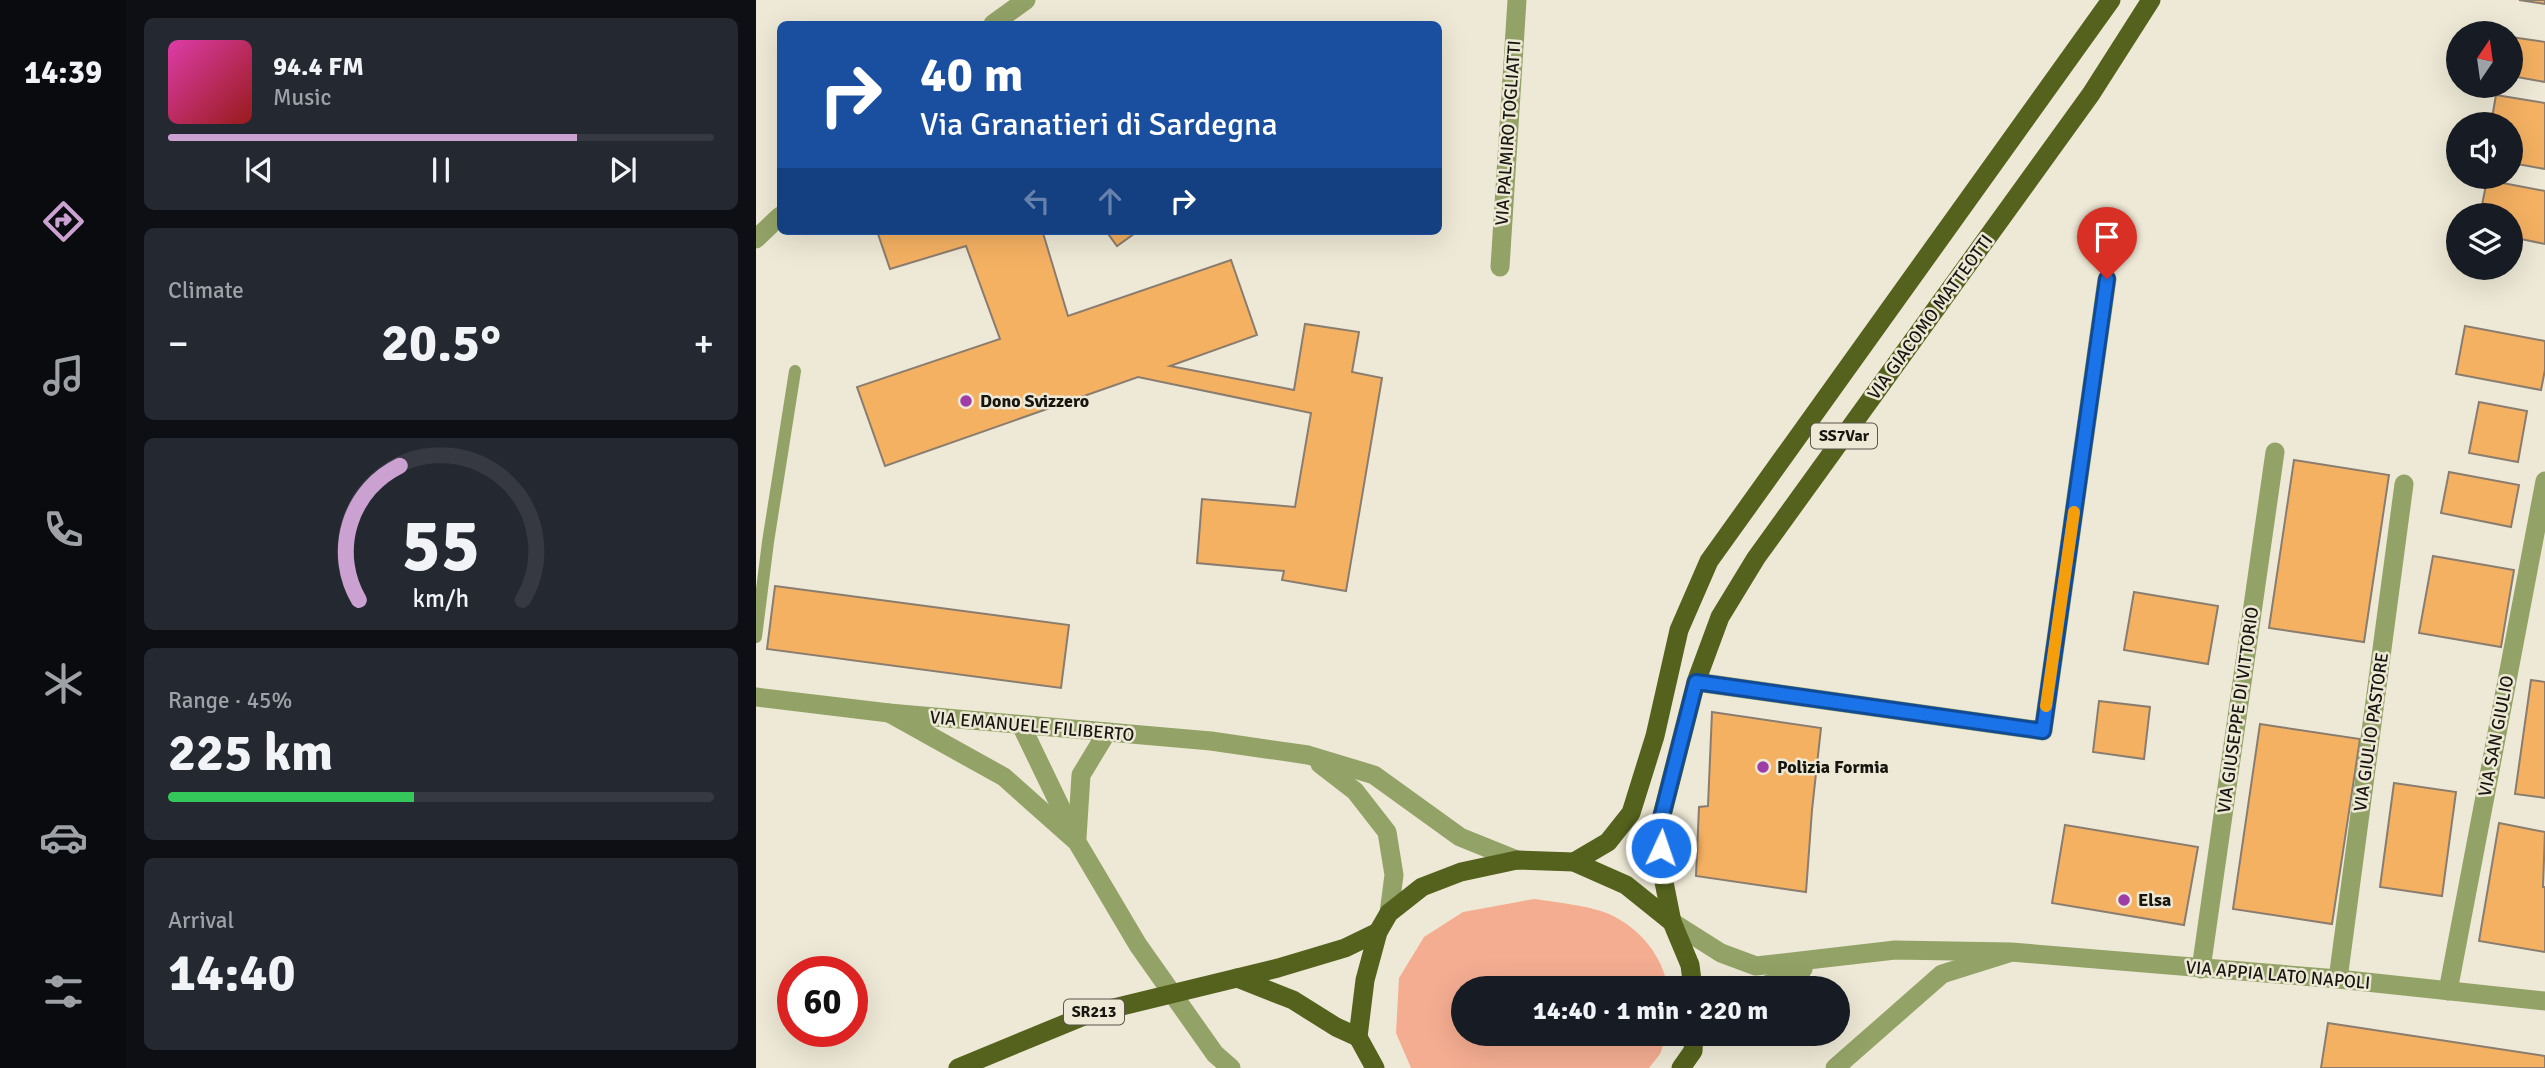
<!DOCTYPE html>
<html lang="en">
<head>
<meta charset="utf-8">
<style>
	body { margin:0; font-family:Signika,sans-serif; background:#242831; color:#f1f3f6; height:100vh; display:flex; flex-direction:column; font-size:26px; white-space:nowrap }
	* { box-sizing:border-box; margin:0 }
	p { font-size:23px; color:#9ea1a6 }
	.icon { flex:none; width:38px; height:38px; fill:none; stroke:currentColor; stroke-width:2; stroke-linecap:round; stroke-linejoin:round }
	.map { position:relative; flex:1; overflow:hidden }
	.details { display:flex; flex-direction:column; gap:18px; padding:18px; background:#0d0f14; width:630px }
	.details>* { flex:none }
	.guide { position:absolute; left:21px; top:21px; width:665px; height:214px; border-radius:10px; box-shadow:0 7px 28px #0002; background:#1a4fa0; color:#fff; overflow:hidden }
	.needle { width:46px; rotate:13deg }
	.tools { position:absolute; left:1690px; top:21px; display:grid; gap:14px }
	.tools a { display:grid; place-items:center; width:77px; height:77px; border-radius:50%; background:#171b24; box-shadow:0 7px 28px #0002; font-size:35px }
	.speed { position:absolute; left:21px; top:956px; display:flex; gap:14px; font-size:35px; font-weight:700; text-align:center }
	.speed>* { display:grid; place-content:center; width:91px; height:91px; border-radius:50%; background:#171b24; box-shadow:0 7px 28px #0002; line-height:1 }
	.speed .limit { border:10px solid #d22; background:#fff; color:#111 }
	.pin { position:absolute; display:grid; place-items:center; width:60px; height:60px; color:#fff; margin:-72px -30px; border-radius:50% 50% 50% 0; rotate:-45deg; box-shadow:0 0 7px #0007 }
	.pin .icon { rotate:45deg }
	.me { position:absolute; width:77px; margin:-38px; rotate:3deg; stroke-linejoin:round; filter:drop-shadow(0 0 5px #0008) }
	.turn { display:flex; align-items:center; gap:24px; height:147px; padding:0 28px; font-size:32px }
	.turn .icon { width:91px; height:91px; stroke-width:2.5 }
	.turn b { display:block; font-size:49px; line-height:60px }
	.lanes { display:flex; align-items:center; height:66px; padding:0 28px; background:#0003; justify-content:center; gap:35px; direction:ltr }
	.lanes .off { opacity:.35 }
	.big { font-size:52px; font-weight:700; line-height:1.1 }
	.details .widget { flex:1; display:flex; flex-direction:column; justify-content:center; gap:10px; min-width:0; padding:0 24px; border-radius:10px; background:#242831 }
	.details .dial { align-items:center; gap:0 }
	.dial svg { height:182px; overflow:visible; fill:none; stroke:#363941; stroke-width:7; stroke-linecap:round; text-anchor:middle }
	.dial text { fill:#f1f3f6; stroke:none }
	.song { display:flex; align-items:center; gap:21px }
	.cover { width:84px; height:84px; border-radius:10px; background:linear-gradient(135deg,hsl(320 70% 55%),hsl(0 70% 35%)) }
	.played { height:7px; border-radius:4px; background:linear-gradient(90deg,#cba1d2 75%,#363941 75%) }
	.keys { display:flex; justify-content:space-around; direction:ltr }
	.heat { display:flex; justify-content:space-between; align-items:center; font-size:38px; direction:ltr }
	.charge { height:10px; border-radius:5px; background:linear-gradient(90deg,#34c759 45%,#363941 0) }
	.trip { position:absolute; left:695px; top:976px; width:399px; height:70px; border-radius:35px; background:#171b24; box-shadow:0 7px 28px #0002; font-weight:700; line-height:70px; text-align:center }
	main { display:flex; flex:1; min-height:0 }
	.menu { display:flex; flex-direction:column; width:126px; justify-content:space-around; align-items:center; background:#090b0e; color:#9ea1a6 }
	.menu .icon { width:49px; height:49px }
	.menu .on { color:#cba1d2 }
	.menu b { font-size:32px; color:#f1f3f6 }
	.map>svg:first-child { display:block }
	.green { fill:#f4ad91 }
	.building { fill:#f5b162; stroke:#8a7d6f; stroke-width:2 }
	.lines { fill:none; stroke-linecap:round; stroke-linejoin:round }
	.service { stroke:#93a367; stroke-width:12 }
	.minor { stroke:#93a367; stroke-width:19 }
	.tertiary { stroke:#93a367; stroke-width:19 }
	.primary { stroke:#54621d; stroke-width:19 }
	.route-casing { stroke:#114b97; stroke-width:18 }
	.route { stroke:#1a73e8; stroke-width:12 }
	.slow { stroke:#f59e0b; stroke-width:12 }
	.poi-dot { fill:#9d3da5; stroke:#eee9d6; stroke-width:2.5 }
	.labels { text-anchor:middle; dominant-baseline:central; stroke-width:5; stroke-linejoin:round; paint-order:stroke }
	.shield { fill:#eee9d6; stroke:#58554b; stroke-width:2 }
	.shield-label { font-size:16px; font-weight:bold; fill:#181610 }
	.street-label { font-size:18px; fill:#181610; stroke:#eee9d6 }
	.poi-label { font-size:18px; font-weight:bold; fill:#181610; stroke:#eee9d6; text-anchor:start }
</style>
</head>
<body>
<main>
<nav class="menu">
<b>14:39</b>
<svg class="icon on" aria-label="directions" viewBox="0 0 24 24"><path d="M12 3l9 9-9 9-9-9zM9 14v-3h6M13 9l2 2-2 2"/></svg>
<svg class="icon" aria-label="music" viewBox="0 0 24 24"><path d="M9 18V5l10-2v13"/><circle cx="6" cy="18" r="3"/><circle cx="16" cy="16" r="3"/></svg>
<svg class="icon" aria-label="phone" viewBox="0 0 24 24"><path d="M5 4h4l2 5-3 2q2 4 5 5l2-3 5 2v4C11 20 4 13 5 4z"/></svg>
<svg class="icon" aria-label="climate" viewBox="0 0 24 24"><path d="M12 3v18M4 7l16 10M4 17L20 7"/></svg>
<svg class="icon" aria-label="car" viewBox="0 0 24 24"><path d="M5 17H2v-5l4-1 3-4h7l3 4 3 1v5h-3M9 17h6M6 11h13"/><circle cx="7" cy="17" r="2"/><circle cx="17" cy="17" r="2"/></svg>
<svg class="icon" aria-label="filters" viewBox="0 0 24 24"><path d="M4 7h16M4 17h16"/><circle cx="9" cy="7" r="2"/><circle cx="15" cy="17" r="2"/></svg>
</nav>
<section class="details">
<div class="widget">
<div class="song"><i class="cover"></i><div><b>94.4 FM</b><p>Music</p></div></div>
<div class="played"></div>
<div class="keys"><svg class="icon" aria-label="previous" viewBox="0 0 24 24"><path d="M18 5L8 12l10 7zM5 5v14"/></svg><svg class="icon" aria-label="pause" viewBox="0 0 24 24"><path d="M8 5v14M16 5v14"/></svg><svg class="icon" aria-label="next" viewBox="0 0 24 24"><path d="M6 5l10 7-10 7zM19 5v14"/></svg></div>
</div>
<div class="widget"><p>Climate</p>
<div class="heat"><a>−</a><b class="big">20.5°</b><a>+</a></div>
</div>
<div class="widget dial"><svg viewBox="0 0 100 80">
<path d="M14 69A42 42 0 1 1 86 69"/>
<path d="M14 69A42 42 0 0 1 32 10" stroke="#cba1d2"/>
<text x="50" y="56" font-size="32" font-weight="700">55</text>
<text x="50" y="72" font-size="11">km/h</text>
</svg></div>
<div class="widget"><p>Range · 45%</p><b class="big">225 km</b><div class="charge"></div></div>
<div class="widget"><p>Arrival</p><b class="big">14:40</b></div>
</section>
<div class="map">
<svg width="1789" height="1068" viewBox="0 0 1789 1068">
	<rect width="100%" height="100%" fill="#eee9d6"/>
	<!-- green -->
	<path class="green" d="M778,899C799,902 835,906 853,914C884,928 907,956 912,989H707V1034H911L904,1054L893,1068H655L640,1033L643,978L668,937L707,912Z"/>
	<!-- building -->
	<g class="building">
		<polygon points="1763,0 1789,0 1789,4"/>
		<polygon points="1755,37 1789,42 1789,82 1755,76"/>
		<polygon points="1740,95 1789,103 1789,169 1755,163 1755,124 1735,124"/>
		<polygon points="1731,180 1789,191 1789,244 1755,237 1755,215 1724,215"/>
		<polygon points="121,231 293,231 287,233 312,316 475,260 501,335 414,366 538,390 549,324 603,332 596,372 626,378 590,591 526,580 528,571 441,563 446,499 539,507 555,413 382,377 129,466 101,387 244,339 210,246 134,269"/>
		<polygon points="350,231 382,231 361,246"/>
		<polygon points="1709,326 1789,341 1789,370 1785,390 1700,374"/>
		<polygon points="1723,402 1771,411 1762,462 1713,453"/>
		<polygon points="1538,460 1633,475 1608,642 1513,628"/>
		<polygon points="1693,472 1763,485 1755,527 1685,513"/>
		<polygon points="1677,556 1758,570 1745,647 1663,633"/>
		<polygon points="19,586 313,625 305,688 11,649"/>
		<polygon points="1378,592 1462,606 1452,664 1368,650"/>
		<polygon points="1775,680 1789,682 1789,798 1759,794"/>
		<polygon points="1343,701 1394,707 1388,759 1337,752"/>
		<polygon points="956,712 1065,728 1056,810 1050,892 940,876 943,807 952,806"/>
		<polygon points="1504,724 1604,739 1576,924 1477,909"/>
		<polygon points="1638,783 1700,792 1686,896 1624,887"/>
		<polygon points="1743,823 1789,832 1787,887 1789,887 1789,952 1723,941"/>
		<polygon points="1309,825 1442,847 1428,925 1296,903"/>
		<polygon points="1572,1023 1789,1056 1789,1068 1565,1068"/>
	</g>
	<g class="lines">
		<!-- service -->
		<polyline class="service" points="0,637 12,542 39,371"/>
		<!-- minor -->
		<g class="minor">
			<polyline points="744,267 761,0"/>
			<polyline points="940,682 1287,731 1351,279"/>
			<polyline points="133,713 248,777 321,842 382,945 459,1054 475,1068"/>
			<polyline points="265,725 318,835"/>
			<polyline points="321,838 325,775 351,732"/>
			<polyline points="1445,969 1519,452"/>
			<polyline points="1582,979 1648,484"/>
			<polyline points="1692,991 1789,481"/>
			<polyline points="1079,1068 1186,974 1253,953"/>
		</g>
		<!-- tertiary -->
		<g class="tertiary">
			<polyline points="237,24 270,0"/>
			<polyline points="0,239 24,216"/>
			<polyline points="0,697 133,713 455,741 552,755 618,775 704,837 761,860"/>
			<polyline points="564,764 599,791 631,832 638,875 633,913"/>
			<polyline points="916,922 965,953 1000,966 1139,950 1255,952 1582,979 1789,1001"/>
			<polyline points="1001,989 1047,969"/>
		</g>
		<!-- primary -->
		<g class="primary">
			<polyline points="818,862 852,842 875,813 899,736 923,630 953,561 1355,0"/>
			<polyline points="916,922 906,872 904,823 940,682 964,617 1000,558 1335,94 1395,0"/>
			<polyline points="481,978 537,1000 580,1027 602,1037"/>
			<polyline points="202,1068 333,1014 522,968 589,948 622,932"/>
			<polyline points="619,1068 602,1037 609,980 622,932 633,913 666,887 705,872 761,860 818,862 870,885 916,922 934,965 937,989"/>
			<polyline points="925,1068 937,1051 938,1034"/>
		</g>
	</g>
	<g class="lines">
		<!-- route casing -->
		<g class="route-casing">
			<polyline id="route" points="905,848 904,823 940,682 1287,731 1351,279"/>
		</g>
		<!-- route -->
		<use href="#route" class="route"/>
		<!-- slow -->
		<polyline class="slow" points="1290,706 1318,512"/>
	</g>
	<!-- markers -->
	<g class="poi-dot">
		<circle cx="210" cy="401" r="7"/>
		<circle cx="1007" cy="767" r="7"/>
		<circle cx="1368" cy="900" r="7"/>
	</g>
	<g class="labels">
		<!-- shield labels -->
		<g class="shield">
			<rect x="1055" y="423.5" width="66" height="25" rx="5"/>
			<rect x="308" y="999.5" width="60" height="25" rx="5"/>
		</g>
		<g class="shield-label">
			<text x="1088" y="436">SS7Var</text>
			<text x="338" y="1012">SR213</text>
		</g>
		<!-- street labels -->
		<g class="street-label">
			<text transform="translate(752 133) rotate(-86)">VIA PALMIRO TOGLIATTI</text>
			<text transform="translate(1174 317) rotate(-54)">VIA GIACOMO MATTEOTTI</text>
			<text transform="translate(1482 710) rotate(-82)">VIA GIUSEPPE DI VITTORIO</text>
			<text transform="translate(276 726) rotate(5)">VIA EMANUELE FILIBERTO</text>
			<text transform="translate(1615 732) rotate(-82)">VIA GIULIO PASTORE</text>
			<text transform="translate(1740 736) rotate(-79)">VIA SAN GIULIO</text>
			<text transform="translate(1522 975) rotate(5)">VIA APPIA LATO NAPOLI</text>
		</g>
		<!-- poi labels -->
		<g class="poi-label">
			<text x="224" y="401">Dono Svizzero</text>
			<text x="1021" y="767">Polizia Formia</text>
			<text x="1382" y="900">Elsa</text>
		</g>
	</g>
</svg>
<div class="tools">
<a><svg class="needle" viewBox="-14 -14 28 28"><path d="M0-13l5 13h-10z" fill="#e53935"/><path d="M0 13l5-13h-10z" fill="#9ea1a6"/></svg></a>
<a><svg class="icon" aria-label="sound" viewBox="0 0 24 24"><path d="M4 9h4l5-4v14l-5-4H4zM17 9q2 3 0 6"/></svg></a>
<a><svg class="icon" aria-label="layers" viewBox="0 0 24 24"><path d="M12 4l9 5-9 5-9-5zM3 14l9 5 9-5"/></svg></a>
</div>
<div class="speed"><div class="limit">60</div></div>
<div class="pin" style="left:1351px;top:279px;background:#d93025"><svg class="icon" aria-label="arrive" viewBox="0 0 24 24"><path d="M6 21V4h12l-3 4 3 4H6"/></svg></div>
<svg class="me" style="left:905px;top:848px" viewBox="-20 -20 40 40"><circle r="17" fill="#1a73e8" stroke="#fff" stroke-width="3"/><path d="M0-11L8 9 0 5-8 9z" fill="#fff"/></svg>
<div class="trip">14:40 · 1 min · 220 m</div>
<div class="guide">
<div class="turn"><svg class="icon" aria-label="right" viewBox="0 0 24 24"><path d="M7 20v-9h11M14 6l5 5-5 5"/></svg><div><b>40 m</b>Via Granatieri di Sardegna</div></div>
<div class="lanes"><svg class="icon off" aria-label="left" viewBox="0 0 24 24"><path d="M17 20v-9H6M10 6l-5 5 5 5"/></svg><svg class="icon off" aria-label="ahead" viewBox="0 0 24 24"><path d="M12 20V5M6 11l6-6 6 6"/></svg><svg class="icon" aria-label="right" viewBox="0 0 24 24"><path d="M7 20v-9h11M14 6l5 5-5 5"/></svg></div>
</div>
</div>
</main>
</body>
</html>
